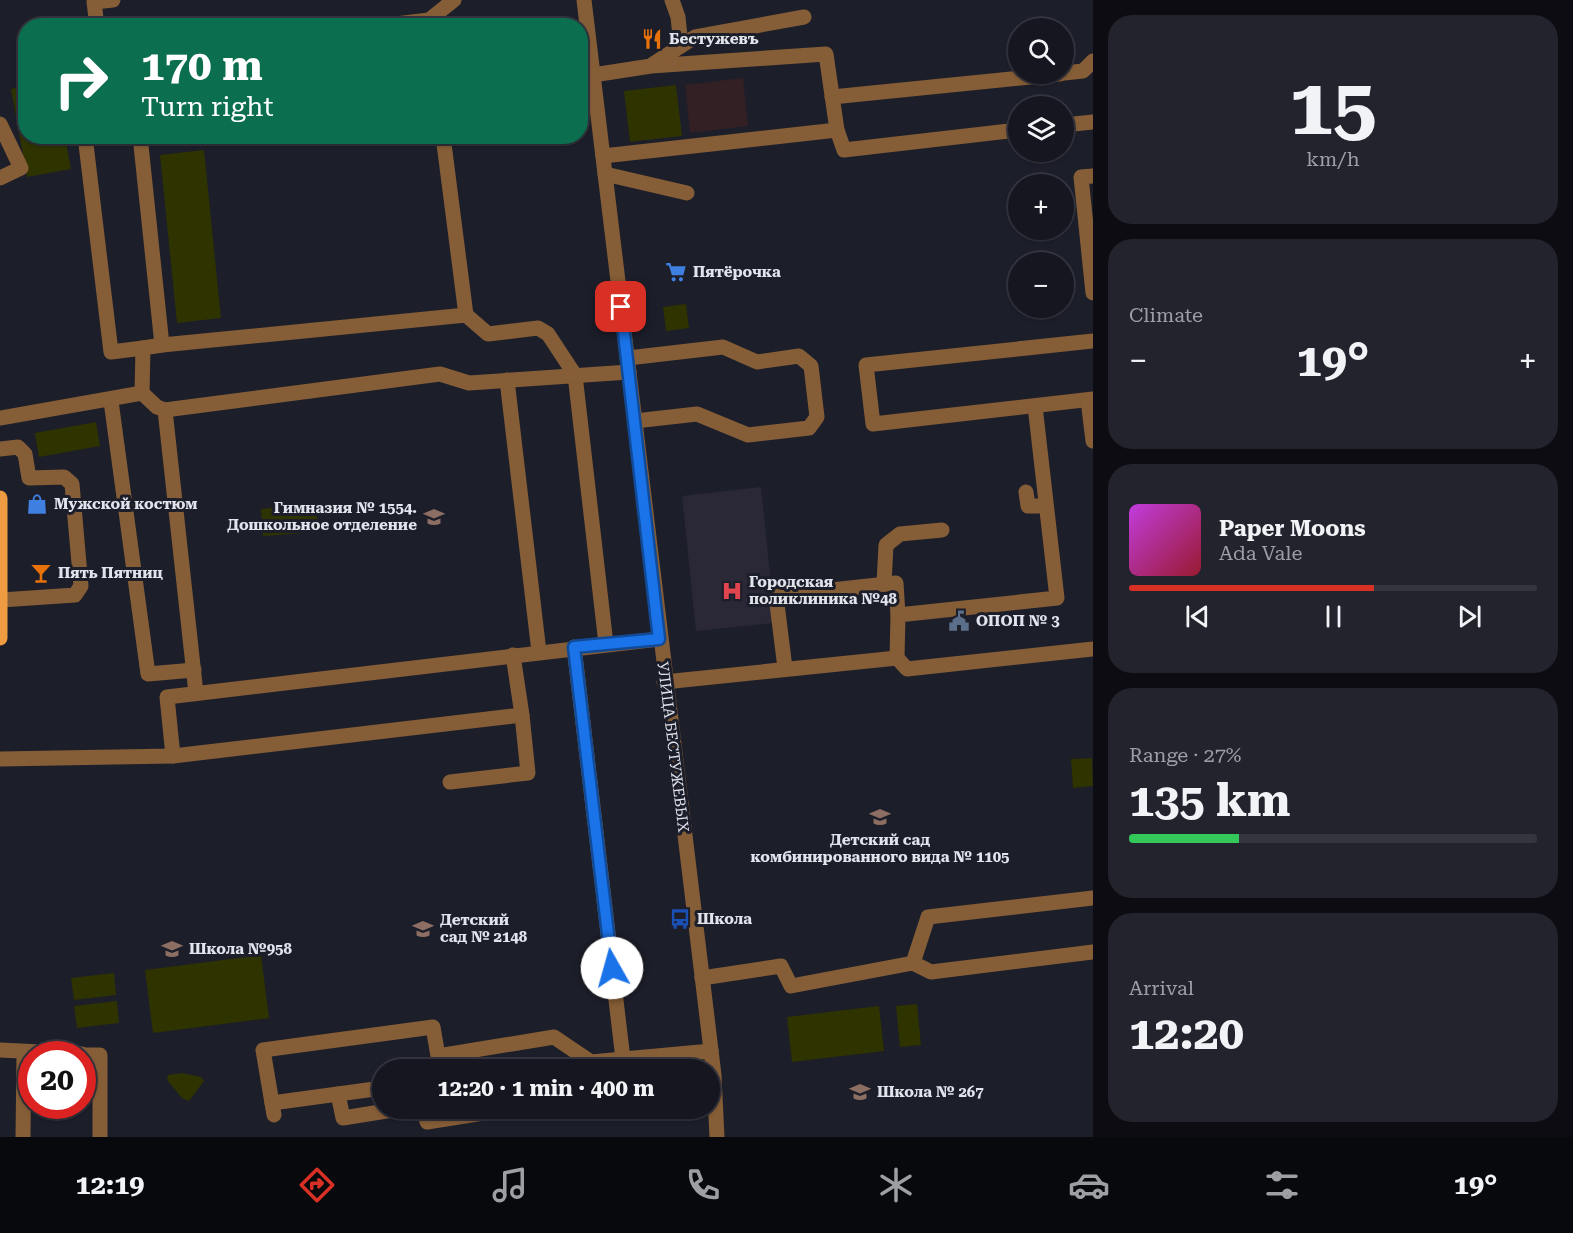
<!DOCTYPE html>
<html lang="en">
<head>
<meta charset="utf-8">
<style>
	body { margin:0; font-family:"Roboto Serif",serif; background:#22232d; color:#f1f3f6; height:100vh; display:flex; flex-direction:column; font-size:22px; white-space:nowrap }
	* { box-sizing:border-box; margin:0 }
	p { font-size:20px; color:#9d9fa5 }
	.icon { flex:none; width:33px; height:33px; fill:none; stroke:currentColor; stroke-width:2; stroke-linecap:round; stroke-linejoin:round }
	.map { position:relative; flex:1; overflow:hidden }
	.drawer { display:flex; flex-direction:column; gap:15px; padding:15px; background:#0c0c12; width:480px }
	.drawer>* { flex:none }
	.guide { position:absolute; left:18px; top:18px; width:570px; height:126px; border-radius:24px; box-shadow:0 2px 4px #0004,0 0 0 2px #34353e; background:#0b6e4f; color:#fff; overflow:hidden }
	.tools { position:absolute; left:1008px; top:18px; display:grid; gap:12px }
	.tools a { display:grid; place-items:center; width:66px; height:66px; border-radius:50%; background:#151620; box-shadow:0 2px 4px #0004,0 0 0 2px #34353e; font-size:30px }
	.speed { position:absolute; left:18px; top:1041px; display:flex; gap:12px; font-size:30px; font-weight:700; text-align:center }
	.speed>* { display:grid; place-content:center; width:78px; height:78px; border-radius:50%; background:#151620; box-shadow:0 2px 4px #0004,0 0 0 2px #34353e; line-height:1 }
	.speed .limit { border:9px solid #d22; background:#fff; color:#111 }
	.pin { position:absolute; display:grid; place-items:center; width:51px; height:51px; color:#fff; margin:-26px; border-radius:12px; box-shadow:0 3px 9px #0006 }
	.me { position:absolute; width:66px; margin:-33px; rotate:353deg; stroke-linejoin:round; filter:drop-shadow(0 0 4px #0008) }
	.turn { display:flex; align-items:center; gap:21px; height:126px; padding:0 24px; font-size:27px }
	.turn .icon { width:78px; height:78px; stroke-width:2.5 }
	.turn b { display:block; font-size:42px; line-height:51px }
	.big { font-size:45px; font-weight:700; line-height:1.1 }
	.drawer .widget { flex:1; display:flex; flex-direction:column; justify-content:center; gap:9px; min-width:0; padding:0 21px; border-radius:24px; background:#22232d }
	.drawer .dial { align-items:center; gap:0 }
	.dial b { font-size:78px; line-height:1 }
	.song { display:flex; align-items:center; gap:18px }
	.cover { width:72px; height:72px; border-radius:9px; background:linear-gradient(135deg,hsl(290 70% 55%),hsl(350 70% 35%)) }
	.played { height:6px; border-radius:3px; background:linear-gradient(90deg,#d93025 60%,#34353e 60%) }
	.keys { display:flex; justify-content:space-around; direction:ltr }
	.heat { display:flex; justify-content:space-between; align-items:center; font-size:33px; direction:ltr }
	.charge { height:9px; border-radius:4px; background:linear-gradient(90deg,#34c759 27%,#34353e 0) }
	.trip { position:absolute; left:372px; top:1059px; width:348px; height:60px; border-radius:30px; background:#151620; box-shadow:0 2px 4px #0004,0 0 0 2px #34353e; font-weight:700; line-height:60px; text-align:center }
	.tabs { display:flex; height:96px; justify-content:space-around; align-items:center; background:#08090d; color:#9d9fa5 }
	.tabs .icon { width:42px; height:42px }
	.tabs .current { color:#d93025 }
	.tabs b { font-size:27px; color:#f1f3f6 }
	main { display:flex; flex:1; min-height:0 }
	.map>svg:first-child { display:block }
	.industrial { fill:#322025 }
	.medical { fill:#2a2737 }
	.green { fill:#2e3300 }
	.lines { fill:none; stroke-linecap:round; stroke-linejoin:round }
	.minor { stroke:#855d36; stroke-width:15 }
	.major { stroke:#ee9b41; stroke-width:15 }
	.route-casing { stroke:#114b97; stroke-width:15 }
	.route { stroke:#1a73e8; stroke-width:10 }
	.labels { text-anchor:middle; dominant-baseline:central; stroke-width:6; stroke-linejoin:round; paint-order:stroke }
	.poi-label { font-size:15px; font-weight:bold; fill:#e2e4ec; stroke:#1c1e2a; text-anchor:start }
	.street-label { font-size:15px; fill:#e2e4ec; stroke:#1c1e2a }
</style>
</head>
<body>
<main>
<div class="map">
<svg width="1093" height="1137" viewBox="0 0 1093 1137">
	<rect width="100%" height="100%" fill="#1c1e2a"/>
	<!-- industrial -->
	<polygon class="industrial" points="743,78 748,126 690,133 685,85"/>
	<!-- medical -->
	<polygon class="medical" points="761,487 775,623 696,631 682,496"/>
	<!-- green -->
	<g class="green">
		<polygon points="676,85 682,136 630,142 624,91"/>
		<polygon points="25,86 26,136 65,137 71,169 27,177 11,89"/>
		<polygon points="204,150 221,318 177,323 160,155"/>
		<polygon points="686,304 689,328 666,331 663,307"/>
		<polygon points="96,422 100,446 39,457 35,433"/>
		<polygon points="316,504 318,532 263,536 261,509"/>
		<polygon points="1092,758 1093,786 1073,788 1071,759"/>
		<polygon points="261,955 269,1018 153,1033 145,970"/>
		<polygon points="114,973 116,995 74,1000 71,978"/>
		<polygon points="117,1001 119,1023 77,1028 74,1006"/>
		<polygon points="917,1004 921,1045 900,1047 896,1006"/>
		<polygon points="879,1006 884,1051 792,1062 787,1017"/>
		<polygon points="182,1073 201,1077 204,1081 189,1101 182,1098 167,1080 168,1075"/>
	</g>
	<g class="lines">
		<!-- minor -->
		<g class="minor">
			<polyline points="584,0 714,1075 717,1137"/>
			<polyline points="672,0 678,17 681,46"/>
			<polyline points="97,26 94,2 113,0"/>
			<polyline points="379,26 429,20 454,0"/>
			<polyline points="653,64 695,37 804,17"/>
			<polyline points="1064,73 1083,71 1093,61"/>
			<polyline points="593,75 651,66 826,54 837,130"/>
			<polyline points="832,97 1060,74"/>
			<polyline points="0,124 21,168 0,178"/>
			<polyline points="1064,125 1093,122"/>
			<polyline points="85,136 111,352 143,348"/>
			<polyline points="140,136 162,345 143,348 142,393"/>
			<polyline points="443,136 466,315"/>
			<polyline points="603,156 837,130 844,150 1018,130"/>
			<polyline points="605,174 687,193"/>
			<polyline points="1093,176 1081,177 1093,293"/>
			<polyline points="1093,341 866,365 873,424 1093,399"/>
			<polyline points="162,345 466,315 488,334 538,328 548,334 575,375 606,644"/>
			<polyline points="628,358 723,347 757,362 799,356 811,366 817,417 809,428 748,435 697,414 635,421"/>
			<polyline points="507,380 539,652"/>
			<polyline points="1088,400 1093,441"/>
			<polyline points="111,401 148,674 194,670"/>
			<polyline points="165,410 196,693"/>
			<polyline points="0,418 142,393 157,407 165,410 440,374 469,383 629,372"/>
			<polyline points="0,449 18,447 25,454 29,478 64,477 72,484 81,586 75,595 1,600"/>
			<polyline points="1026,492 1028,506 1046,506"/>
			<polyline points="884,584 886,545 900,534 942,530"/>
			<polyline points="574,647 623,1059"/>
			<polyline points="897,658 898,615 1057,598 1035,406"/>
			<polyline points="785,668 776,596 896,583 898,615"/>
			<polyline points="664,682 897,658 907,669 1093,649"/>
			<polyline points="173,756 522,715 513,655"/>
			<polyline points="0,759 173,756 167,697 659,639"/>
			<polyline points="450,782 528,773 522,715"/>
			<polyline points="913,963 928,917 1093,898"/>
			<polyline points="702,978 781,966 791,986 913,963 931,972 1093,952"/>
			<polyline points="0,1050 82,1054"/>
			<polyline points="82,1055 100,1055 100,1137"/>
			<polyline points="338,1094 343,1118 405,1108"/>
			<polyline points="272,1103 382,1088"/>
			<polyline points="424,1108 427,1122 516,1108"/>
			<polyline points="274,1115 263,1050 433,1027 438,1056 554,1037 591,1062 711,1051"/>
			<polyline points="23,1137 24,1052"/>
		</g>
		<!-- major -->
		<polyline class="major" points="0,498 0,638"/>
	</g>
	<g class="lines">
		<!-- route casing -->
		<g class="route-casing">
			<polyline id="route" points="612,968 574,647 659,639 621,307"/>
		</g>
		<!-- route -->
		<use href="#route" class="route"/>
	</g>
	<!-- icons -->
	<defs>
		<g id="restaurant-bare" transform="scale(1.62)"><path d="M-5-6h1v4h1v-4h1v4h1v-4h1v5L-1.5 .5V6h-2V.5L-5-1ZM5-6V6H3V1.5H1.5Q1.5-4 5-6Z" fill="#e8710a" stroke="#1c1e2a" stroke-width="2.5" paint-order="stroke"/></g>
		<g id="supermarket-bare" transform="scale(1.62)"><path d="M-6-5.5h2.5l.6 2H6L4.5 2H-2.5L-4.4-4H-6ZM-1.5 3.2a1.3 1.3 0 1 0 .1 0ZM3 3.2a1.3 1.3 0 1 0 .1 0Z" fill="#3f7fe0" stroke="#1c1e2a" stroke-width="2.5" paint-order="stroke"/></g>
		<g id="shop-bare" transform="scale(1.62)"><path d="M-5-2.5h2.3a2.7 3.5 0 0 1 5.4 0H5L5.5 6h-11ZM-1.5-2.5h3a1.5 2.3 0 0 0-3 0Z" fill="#3f7fe0" stroke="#1c1e2a" stroke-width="2.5" paint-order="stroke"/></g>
		<g id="school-bare" transform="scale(1.62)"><path d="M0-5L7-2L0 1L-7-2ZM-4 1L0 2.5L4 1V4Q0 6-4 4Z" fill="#8d6e63" stroke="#1c1e2a" stroke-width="2.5" paint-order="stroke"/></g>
		<g id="bar-bare" transform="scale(1.62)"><path d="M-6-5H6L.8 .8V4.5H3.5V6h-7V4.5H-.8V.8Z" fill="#e8710a" stroke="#1c1e2a" stroke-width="2.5" paint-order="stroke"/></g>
		<g id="hospital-bare" transform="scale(1.62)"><path d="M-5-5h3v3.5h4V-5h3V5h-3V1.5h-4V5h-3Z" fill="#e0444e" stroke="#1c1e2a" stroke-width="2.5" paint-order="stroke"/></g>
		<g id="civic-bare" transform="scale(1.62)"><path d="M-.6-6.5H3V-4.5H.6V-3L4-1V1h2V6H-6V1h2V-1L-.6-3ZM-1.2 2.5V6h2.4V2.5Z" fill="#5c6f8a" stroke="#1c1e2a" stroke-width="2.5" paint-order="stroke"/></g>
		<g id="bus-bare" transform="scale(1.62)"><path d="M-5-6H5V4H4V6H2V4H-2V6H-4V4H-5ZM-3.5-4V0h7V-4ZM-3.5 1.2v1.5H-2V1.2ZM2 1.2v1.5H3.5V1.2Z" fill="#1a4fb4" stroke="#1c1e2a" stroke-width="2.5" paint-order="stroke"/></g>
	</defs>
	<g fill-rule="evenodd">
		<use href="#restaurant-bare" x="652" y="39"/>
		<use href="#supermarket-bare" x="676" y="272"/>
		<use href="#shop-bare" x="37" y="504"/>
		<use href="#school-bare" x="434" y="517"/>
		<use href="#bar-bare" x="41" y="573"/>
		<use href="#hospital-bare" x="732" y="591"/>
		<use href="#civic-bare" x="959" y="621"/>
		<use href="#school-bare" x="880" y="817"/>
		<use href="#bus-bare" x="680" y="919"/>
		<use href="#school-bare" x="423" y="929"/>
		<use href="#school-bare" x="172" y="949"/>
		<use href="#school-bare" x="860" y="1092"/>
	</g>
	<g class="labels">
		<!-- poi labels -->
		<g class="poi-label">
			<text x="669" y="39">Бестужевъ</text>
			<text x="693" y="272">Пятёрочка</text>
			<text x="54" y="504">Мужской костюм</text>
			<text x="417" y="508" text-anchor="end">Гимназия № 1554.<tspan x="417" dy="17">Дошкольное отделение</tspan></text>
			<text x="58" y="573">Пять Пятниц</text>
			<text x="749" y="582">Городская<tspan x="749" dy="17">поликлиника №48</tspan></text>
			<text x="976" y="621">ОПОП № 3</text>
			<text x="880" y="840" text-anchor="middle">Детский сад<tspan x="880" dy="17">комбинированного вида № 1105</tspan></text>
			<text x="697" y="919">Школа</text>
			<text x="440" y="920">Детский<tspan x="440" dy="17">сад № 2148</tspan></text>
			<text x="189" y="949">Школа №958</text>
			<text x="877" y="1092">Школа № 267</text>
		</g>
		<!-- street labels -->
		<g class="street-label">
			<text transform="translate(673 747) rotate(83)">УЛИЦА БЕСТУЖЕВЫХ</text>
		</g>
	</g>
</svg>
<div class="tools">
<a><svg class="icon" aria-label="search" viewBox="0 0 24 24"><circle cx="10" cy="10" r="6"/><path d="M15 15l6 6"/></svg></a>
<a><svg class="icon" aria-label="layers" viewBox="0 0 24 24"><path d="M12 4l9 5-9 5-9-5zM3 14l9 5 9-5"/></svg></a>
<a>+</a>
<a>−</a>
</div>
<div class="speed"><div class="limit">20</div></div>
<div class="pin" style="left:621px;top:307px;background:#d93025"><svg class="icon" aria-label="arrive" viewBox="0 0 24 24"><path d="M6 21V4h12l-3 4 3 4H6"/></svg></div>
<svg class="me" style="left:612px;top:968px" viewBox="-20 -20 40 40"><circle r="19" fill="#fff"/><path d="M0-13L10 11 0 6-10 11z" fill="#1a73e8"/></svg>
<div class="trip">12:20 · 1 min · 400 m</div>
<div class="guide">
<div class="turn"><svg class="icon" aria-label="right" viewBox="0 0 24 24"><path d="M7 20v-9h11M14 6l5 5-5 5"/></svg><div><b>170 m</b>Turn right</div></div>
</div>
</div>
<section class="drawer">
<div class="widget dial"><b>15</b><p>km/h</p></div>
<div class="widget"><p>Climate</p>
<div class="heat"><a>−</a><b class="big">19°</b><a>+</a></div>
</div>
<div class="widget">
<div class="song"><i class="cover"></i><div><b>Paper Moons</b><p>Ada Vale</p></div></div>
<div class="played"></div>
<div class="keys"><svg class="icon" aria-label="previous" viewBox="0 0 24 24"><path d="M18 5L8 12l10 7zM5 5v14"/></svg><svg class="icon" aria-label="pause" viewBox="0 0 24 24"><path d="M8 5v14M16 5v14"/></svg><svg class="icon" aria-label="next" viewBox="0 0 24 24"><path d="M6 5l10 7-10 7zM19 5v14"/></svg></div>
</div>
<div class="widget"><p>Range · 27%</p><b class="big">135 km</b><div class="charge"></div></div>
<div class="widget"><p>Arrival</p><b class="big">12:20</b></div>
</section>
</main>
<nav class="tabs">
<b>12:19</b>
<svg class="icon current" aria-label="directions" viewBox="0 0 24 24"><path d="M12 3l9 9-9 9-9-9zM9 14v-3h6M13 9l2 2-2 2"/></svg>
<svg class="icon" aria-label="music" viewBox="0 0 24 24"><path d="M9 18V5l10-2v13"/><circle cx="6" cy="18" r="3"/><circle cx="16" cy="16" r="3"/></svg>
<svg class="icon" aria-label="phone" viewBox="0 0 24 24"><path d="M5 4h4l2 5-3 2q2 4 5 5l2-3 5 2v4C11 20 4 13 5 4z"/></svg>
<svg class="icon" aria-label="climate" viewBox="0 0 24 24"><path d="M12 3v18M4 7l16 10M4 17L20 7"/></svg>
<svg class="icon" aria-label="car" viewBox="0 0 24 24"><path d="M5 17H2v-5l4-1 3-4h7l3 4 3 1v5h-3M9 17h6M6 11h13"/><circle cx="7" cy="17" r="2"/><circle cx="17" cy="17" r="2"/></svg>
<svg class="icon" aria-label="filters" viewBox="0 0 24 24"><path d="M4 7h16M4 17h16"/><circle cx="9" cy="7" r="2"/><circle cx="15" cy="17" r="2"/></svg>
<b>19°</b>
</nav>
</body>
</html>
